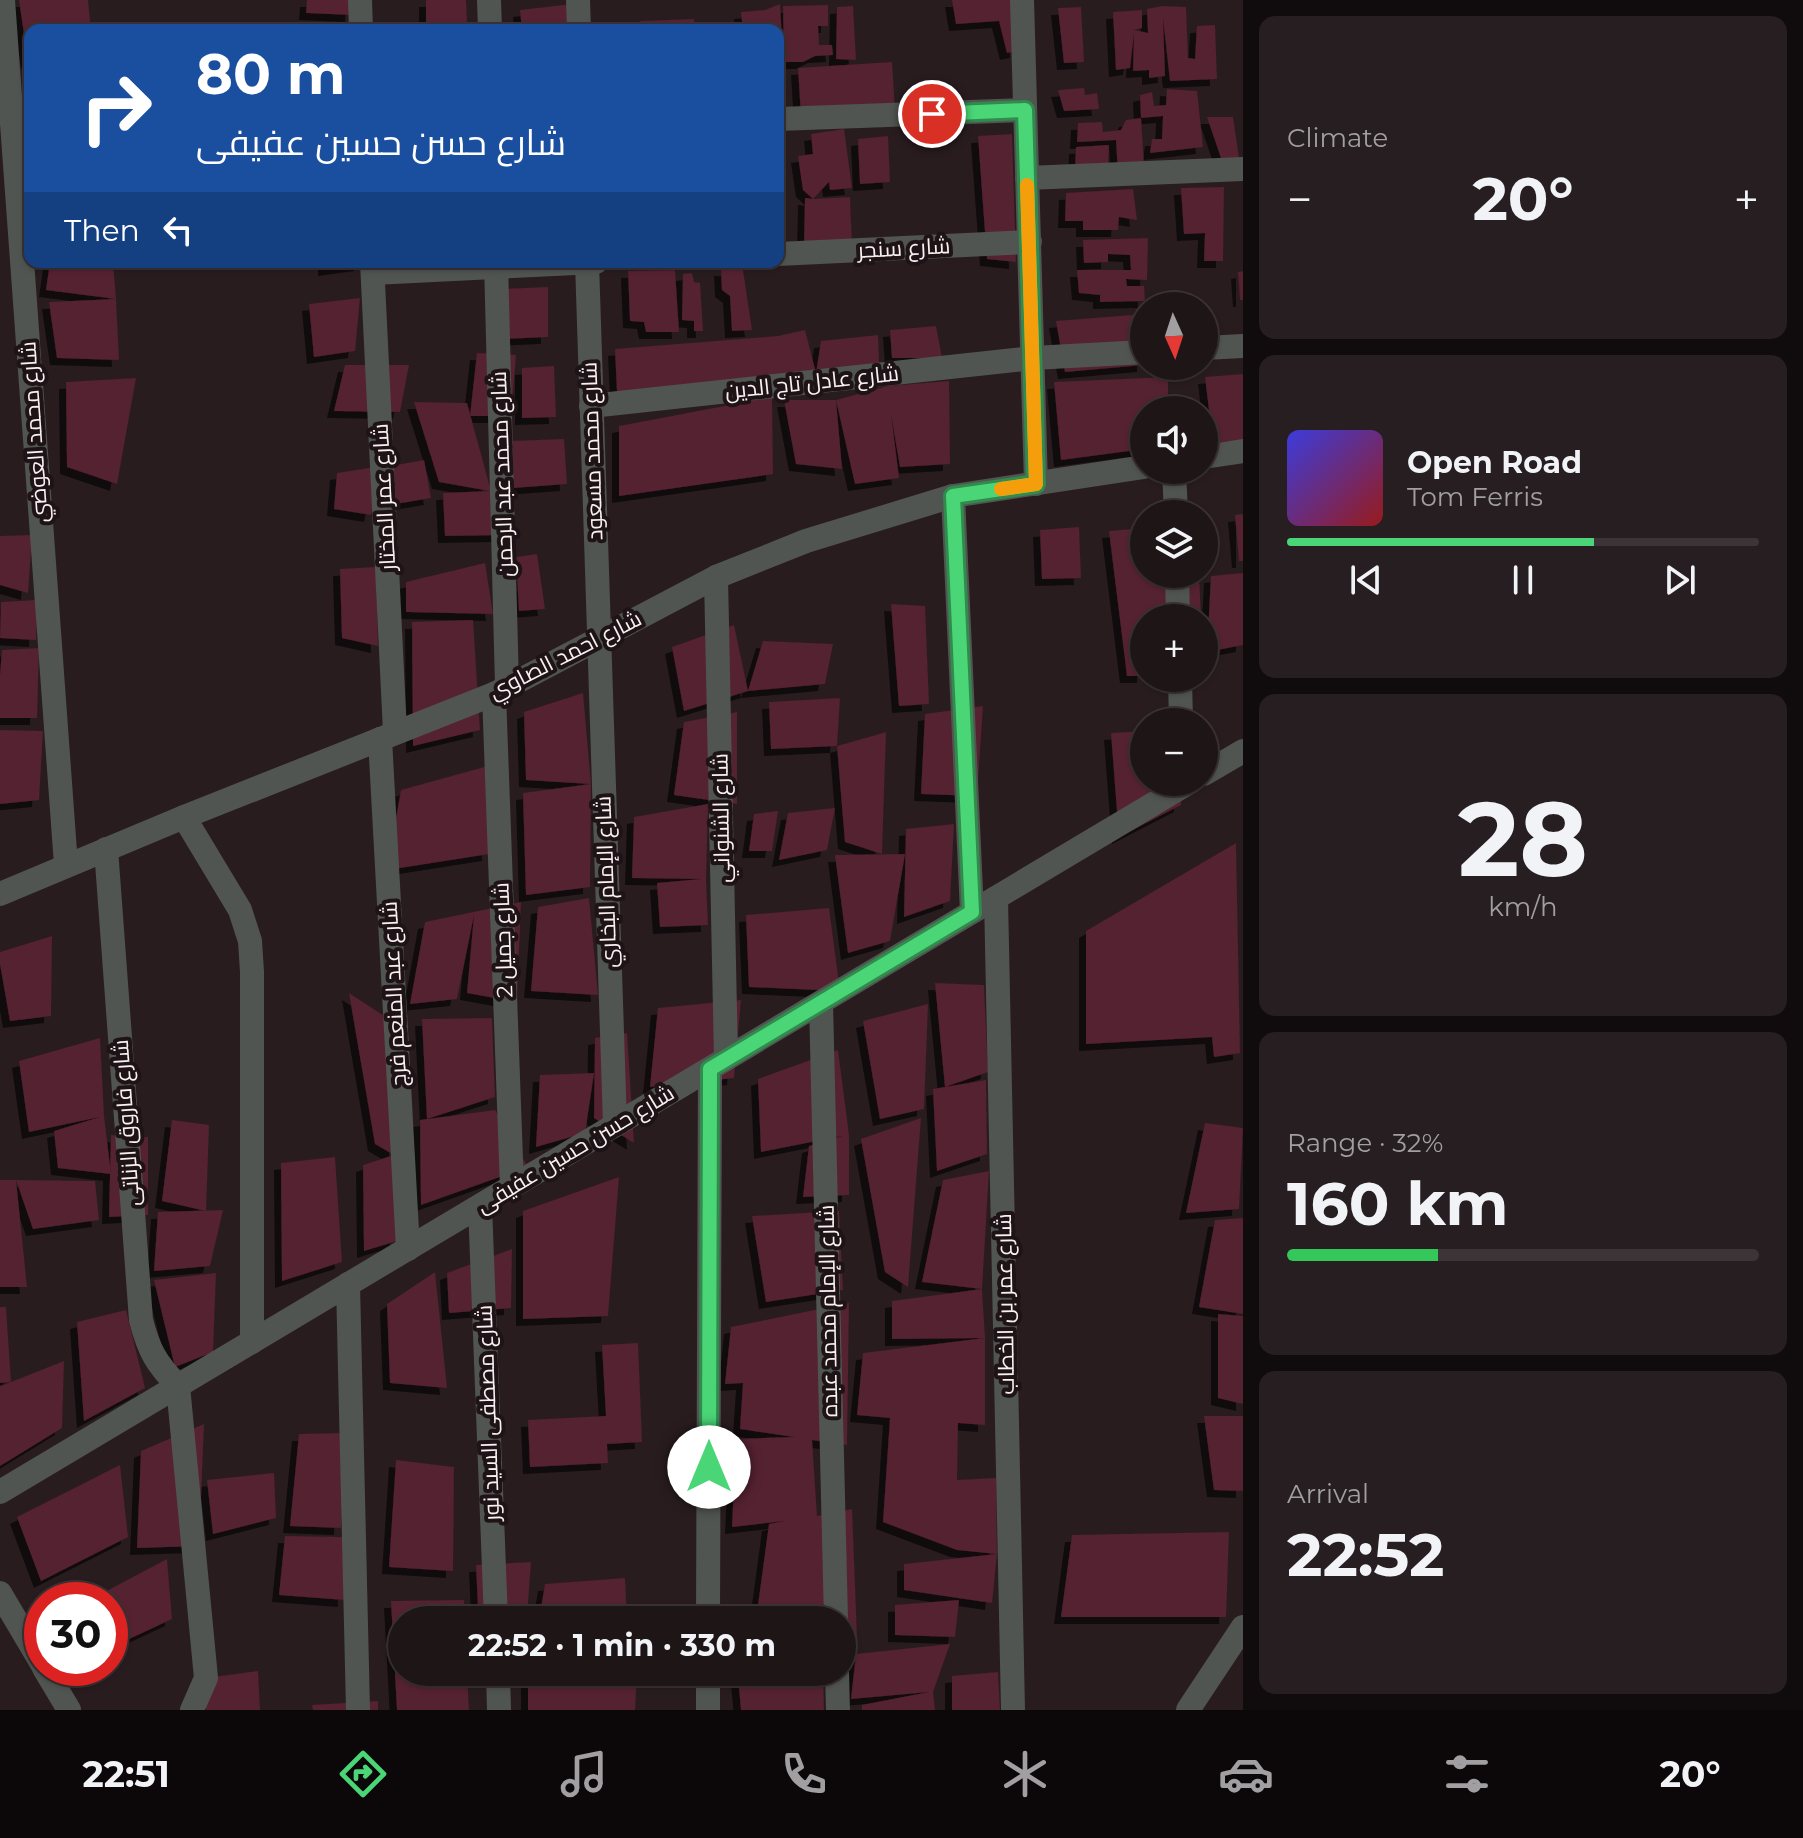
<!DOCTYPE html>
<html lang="en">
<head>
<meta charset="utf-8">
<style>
	body { margin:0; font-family:Montserrat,Cairo,sans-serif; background:#261e20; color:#f1f3f6; height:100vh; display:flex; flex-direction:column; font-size:30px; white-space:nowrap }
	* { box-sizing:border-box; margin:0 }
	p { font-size:26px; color:#a19fa1 }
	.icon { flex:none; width:44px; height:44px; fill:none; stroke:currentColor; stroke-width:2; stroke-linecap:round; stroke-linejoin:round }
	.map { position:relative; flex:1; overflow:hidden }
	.sheet { display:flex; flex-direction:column; gap:16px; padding:16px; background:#100c0d; width:560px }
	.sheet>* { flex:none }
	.guide { position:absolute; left:24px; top:24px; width:760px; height:244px; border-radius:16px; box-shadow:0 2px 6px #0004,0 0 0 2px #3c3436; background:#1a4fa0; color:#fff; overflow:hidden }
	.needle { width:52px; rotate:177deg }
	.controls { position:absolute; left:1130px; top:292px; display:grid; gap:16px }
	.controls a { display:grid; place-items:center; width:88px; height:88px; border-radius:50%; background:#1e1517; box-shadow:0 2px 6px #0004,0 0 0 2px #3c3436; font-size:40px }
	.speed { position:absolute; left:24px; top:1582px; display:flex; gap:16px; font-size:40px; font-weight:700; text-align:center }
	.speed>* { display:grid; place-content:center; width:104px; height:104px; border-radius:50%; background:#1e1517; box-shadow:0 2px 6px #0004,0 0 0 2px #3c3436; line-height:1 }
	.speed .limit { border:12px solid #d22; background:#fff; color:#111 }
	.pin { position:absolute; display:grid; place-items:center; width:68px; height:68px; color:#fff; margin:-34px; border:4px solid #fff; border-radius:50%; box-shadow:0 2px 8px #0007 }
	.me { position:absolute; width:88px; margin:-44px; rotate:0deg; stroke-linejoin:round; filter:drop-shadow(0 0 6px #0008) }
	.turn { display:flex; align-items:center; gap:28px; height:168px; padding:0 40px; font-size:36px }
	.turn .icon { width:104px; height:104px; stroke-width:2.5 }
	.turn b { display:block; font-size:56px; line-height:68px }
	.then { display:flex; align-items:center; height:76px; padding:0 40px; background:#0003; gap:16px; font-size:30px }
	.big { font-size:60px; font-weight:700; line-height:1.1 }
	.sheet .tile { flex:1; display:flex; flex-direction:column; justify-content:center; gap:12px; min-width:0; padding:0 28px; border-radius:16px; background:#261e20 }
	.sheet .dial { align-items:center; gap:0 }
	.dial b { font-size:104px; line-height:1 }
	.song { display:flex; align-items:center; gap:24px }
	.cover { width:96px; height:96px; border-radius:12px; background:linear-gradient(135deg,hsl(240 70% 55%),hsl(0 70% 35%)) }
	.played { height:8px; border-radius:4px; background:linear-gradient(90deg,#4ad677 65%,#3c3436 65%) }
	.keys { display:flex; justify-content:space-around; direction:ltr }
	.heat { display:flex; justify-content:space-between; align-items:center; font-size:44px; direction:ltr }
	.charge { height:12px; border-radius:6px; background:linear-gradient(90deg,#34c759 32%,#3c3436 0) }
	.trip { position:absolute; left:388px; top:1606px; width:468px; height:80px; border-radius:40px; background:#1e1517; box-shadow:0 2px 6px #0004,0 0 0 2px #3c3436; font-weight:700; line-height:80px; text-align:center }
	.menu { display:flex; height:128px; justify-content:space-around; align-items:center; background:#0c0809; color:#a19fa1 }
	.menu .icon { width:56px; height:56px }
	.menu .on { color:#4ad677 }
	.menu b { font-size:36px; color:#f1f3f6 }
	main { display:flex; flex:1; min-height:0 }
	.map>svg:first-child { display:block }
	.building { fill:#542031; filter:url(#shadow) }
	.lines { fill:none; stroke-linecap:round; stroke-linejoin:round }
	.minor { stroke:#505551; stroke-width:24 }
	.route-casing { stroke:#308b4d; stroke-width:20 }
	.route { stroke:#4ad677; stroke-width:14 }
	.slow { stroke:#f59e0b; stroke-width:14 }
	.labels { text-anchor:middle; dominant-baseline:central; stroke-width:8; stroke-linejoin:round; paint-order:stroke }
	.street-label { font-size:22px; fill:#f9f0f2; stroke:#1e1316 }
</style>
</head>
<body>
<main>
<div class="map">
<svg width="1243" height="1710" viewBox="0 0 1243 1710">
	<defs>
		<filter id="shadow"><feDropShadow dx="-7" dy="7" stdDeviation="0" flood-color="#0009"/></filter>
	</defs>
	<rect width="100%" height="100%" fill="#281c1f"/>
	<!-- building -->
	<g class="building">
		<polygon points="19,0 88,0 91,30 30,30 30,61 28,61"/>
		<polygon points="307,0 353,0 352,15 306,13"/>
		<polygon points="426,0 466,0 467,22 426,23"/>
		<polygon points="952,0 1016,0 1017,51 1007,53 999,21 956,24"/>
		<polygon points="572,4 573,30 522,30 520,10"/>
		<polygon points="780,4 782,39 779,52 778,52 778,30 743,30 741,12 765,10"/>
		<polygon points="828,5 828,26 818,26 819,45 832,45 833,55 815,56 803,62 784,62 783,6"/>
		<polygon points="853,6 856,60 836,59 837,7"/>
		<polygon points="1162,6 1186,7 1188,58 1195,59 1197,26 1215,25 1217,79 1170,81 1163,18 1165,76 1149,78 1149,70 1133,71 1134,33 1130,68 1116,70 1113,12 1142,10 1142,28 1134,30 1148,33 1147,9"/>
		<polygon points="1081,7 1084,62 1064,63 1058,8"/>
		<polygon points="694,19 695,30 640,30 640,21"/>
		<polygon points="892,62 895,110 801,116 798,68"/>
		<polygon points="1084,88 1085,95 1097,93 1099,109 1064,111 1058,90"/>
		<polygon points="1167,89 1197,91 1203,147 1150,153 1152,139 1162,139 1163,116 1141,118 1144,166 1118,174 1116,140 1077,142 1078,123 1102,122 1103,132 1121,130 1126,120 1141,118 1140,95 1152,92 1154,106 1166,105"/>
		<polygon points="1207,117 1233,117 1239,158 1221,158"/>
		<polygon points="844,129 852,188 830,190 829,182 813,199 803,190 798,156 813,154 811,134"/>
		<polygon points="1012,134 1016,262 987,259 978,136"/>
		<polygon points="888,136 890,182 860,184 858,139"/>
		<polygon points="1109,145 1108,169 1075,170 1076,147"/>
		<polygon points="1224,187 1223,261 1204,261 1205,233 1184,234 1181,188"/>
		<polygon points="1133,189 1137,220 1119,217 1118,230 1083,230 1083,221 1065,221 1066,193"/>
		<polygon points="850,197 852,246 804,248 805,198 813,199"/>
		<polygon points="1148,238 1147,280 1126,279 1127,286 1144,286 1145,301 1100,302 1100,295 1079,293 1077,270 1131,270 1130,255 1108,254 1108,262 1084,263 1083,240"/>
		<polygon points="50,262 113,262 116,299 119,360 57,358 49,302 116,299 46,290"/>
		<polygon points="325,262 361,262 361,264 325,269"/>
		<polygon points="721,269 743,270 752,330 732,331 730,296 722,290"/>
		<polygon points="675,270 679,332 646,332 644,322 630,321 628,271"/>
		<polygon points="1243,271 1243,300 1240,300 1238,272"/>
		<polygon points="692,273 694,282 700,283 703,331 694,331 694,321 682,320 683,274"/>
		<polygon points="548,287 548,337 504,339 501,289"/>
		<polygon points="360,298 355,351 314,357 309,304"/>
		<polygon points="1144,314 1144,365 1065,372 1056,321"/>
		<polygon points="936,326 942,358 892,358 890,330"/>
		<polygon points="805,330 816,373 617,392 615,349 778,336"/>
		<polygon points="878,335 879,363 816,373 821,341"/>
		<polygon points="477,353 516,355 511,416 470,416"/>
		<polygon points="345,365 409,365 400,412 334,411"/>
		<polygon points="554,366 556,417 522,418 522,368"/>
		<polygon points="1243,374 1243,440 1213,443 1205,377"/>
		<polygon points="1168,377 1168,410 1144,410 1144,449 1061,460 1054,382"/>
		<polygon points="136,378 117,484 67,467 66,382"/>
		<polygon points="949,381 950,464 900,467 891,414 899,478 855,484 836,400 888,386"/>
		<polygon points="772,397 773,474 619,496 619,426"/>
		<polygon points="784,400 836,400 842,469 796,464"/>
		<polygon points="414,402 467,403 503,535 445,536 443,493 490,491 439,482"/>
		<polygon points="564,439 567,484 513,488 510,441"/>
		<polygon points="424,460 431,498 384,506 391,466"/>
		<polygon points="382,466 371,515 334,509 337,473"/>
		<polygon points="1243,514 1243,561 1239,561 1235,515"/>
		<polygon points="1079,527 1081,578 1042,579 1040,530"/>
		<polygon points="1144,528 1144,574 1199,574 1201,618 1144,618 1144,676 1127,676 1109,531"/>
		<polygon points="32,535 28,593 0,585 0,536"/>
		<polygon points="537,554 545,609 519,611 516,557"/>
		<polygon points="485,563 493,614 406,612 406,582"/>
		<polygon points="376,567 378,646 342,638 340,569"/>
		<polygon points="1243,573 1243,645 1207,652 1211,576"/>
		<polygon points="37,600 36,640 0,638 1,602"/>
		<polygon points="891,604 925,606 929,704 899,706"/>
		<polygon points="473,620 480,730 413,746 412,622"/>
		<polygon points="734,625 748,691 684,711 672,647"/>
		<polygon points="763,641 833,644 825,684 748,691"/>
		<polygon points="39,648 37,718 0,718 0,675 2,650"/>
		<polygon points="583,693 591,784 526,780 524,712"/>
		<polygon points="840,698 837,746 886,732 882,854 845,842 837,746 771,749 769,702"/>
		<polygon points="983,706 977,796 921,794 925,714"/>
		<polygon points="737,712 737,804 674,795 684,722"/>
		<polygon points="0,730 43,731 39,800 0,804"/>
		<polygon points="1144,731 1144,782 1181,782 1181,805 1119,837 1111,733"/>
		<polygon points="488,766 489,854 387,870 401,790"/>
		<polygon points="591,784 590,887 526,895 523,793"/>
		<polygon points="708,804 706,880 708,925 660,927 657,883 701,879 632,878 634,817"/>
		<polygon points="835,808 827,850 779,860 788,813"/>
		<polygon points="778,811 772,851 749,851 754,814"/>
		<polygon points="954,824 950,901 904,917 906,829"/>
		<polygon points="1236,843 1240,1053 1214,1057 1212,1037 1086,1044 1086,931"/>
		<polygon points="905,854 890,941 848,953 835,855"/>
		<polygon points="589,898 598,995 531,991 538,907"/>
		<polygon points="521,902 517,1002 467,993 474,915 457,999 410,1004 425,922"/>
		<polygon points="829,908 840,991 749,987 746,915"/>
		<polygon points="52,936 51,1016 10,1021 0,964 0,952"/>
		<polygon points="935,983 984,985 988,1072 945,1087 986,1080 987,1154 937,1171 933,1089 945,1087"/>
		<polygon points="349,993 395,1023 397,1241 364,1251 363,1165 394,1155 375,1144"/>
		<polygon points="741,1000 734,1078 650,1087 658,1008"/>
		<polygon points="928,1004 924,1109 880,1119 863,1021"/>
		<polygon points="492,1018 495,1097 427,1119 422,1019"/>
		<polygon points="627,1033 634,1143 594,1118 595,1038"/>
		<polygon points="100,1038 104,1116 111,1174 58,1168 54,1131 100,1117 29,1132 19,1061"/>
		<polygon points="838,1050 849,1135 849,1195 803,1197 809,1146 842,1136 761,1152 758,1079"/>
		<polygon points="594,1073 585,1133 536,1147 540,1075"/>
		<polygon points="495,1110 528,1167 421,1205 420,1120"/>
		<polygon points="921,1118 908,1287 885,1272 861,1139"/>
		<polygon points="172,1120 209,1125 206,1211 162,1201"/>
		<polygon points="1205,1123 1243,1128 1239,1209 1186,1213"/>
		<polygon points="111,1135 148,1137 148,1215 109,1217"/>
		<polygon points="335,1157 342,1262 282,1281 281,1163"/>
		<polygon points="989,1171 982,1289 985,1338 892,1339 892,1301 982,1289 922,1282 943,1180"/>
		<polygon points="619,1177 608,1316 523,1319 523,1211"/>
		<polygon points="0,1180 16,1180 95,1181 99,1220 33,1229 16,1180 27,1287 0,1287"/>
		<polygon points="223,1210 210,1266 154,1271 158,1212"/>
		<polygon points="839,1211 843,1290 766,1302 752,1216"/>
		<polygon points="1243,1218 1243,1314 1199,1307 1215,1220"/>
		<polygon points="512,1249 511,1308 449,1313 447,1273"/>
		<polygon points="435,1272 447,1388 390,1383 387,1304"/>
		<polygon points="216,1273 213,1352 175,1367 154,1280"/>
		<polygon points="849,1303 847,1445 812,1440 817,1516 852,1509 857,1637 842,1637 842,1620 756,1620 769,1524 785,1521 732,1527 736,1439 794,1437 740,1429 743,1383 725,1384 731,1327"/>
		<polygon points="0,1307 6,1307 11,1382 64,1361 62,1428 0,1466 0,1386 11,1382 0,1383"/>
		<polygon points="126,1310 145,1388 84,1421 77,1322"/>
		<polygon points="1218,1314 1243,1316 1243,1404 1218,1398"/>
		<polygon points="985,1338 985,1425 958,1423 957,1480 996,1478 997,1554 992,1603 904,1590 904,1564 997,1554 957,1550 883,1522 890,1418 857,1415 863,1353"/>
		<polygon points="638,1343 642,1442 607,1444 608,1463 530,1467 528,1420 606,1416 602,1345"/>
		<polygon points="1204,1416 1243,1416 1243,1491 1214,1490"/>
		<polygon points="204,1424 199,1546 137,1548 141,1451"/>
		<polygon points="344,1433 341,1528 290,1526 299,1434"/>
		<polygon points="396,1460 454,1467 453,1571 389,1567"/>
		<polygon points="120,1465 128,1537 41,1581 17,1517"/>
		<polygon points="274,1473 276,1518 213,1534 207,1480"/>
		<polygon points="1229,1532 1226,1617 1061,1617 1072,1535"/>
		<polygon points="285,1536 343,1537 345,1600 279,1595"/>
		<polygon points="167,1559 172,1619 110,1648 110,1600 99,1600 99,1595"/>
		<polygon points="531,1562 527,1616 478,1607 476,1565"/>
		<polygon points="625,1578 627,1620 539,1620 545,1584"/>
		<polygon points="464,1600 465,1620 402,1620 402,1672 467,1672 469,1710 397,1710 391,1601"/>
		<polygon points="959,1600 955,1637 895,1635 895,1605"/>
		<polygon points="950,1644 933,1692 935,1710 862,1710 862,1705 929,1692 851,1699 856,1654"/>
		<polygon points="258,1671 260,1710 206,1710 206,1678"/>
		<polygon points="528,1672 637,1672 635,1710 528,1710"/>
		<polygon points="823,1672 824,1710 741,1710 738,1677"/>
		<polygon points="998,1672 1000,1710 952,1710 952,1676"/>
		<polygon points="378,1701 378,1710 313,1710 312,1705"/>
	</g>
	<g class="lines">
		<!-- minor -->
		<g class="minor">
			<polyline points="3,0 66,865"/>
			<polyline points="360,0 361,30"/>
			<polyline points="489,0 490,30"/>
			<polyline points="578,0 579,30"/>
			<polyline points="1022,0 1036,484"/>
			<polyline points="778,119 1025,110"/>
			<polyline points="1027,178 1243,169"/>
			<polyline points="778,254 1030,242"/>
			<polyline points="372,262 395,732"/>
			<polyline points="496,262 507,686"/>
			<polyline points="587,262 615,1125"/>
			<polyline points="373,273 596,262"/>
			<polyline points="1204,348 1243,346"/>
			<polyline points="591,406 1033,358 1144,352"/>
			<polyline points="1204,457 1243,451"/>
			<polyline points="1174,470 1176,514"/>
			<polyline points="953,496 972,912"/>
			<polyline points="1177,574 1178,618"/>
			<polyline points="716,577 726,1059"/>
			<polyline points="1180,678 1181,722"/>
			<polyline points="494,694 512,1187"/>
			<polyline points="380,739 408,1249"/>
			<polyline points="1204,774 1243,751"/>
			<polyline points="184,817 240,910 250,941 252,972 252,1342"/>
			<path d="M106,849L141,1320C149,1351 156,1363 178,1386L206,1678L192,1710"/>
			<polyline points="0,894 184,817 494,694 716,577 806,541 953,496 1144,467"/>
			<polyline points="996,898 1013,1710"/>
			<polyline points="821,1003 836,1620"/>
			<polyline points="480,1206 496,1620"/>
			<polyline points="348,1284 358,1710"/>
			<polyline points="0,1492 1190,782"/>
			<polyline points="0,1593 42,1664"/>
			<polyline points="708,1620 710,1069"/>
			<polyline points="44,1668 69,1710"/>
			<polyline points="498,1672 499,1710"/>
			<polyline points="837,1672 838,1710"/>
			<polyline points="708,1710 708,1672"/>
			<polyline points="1188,1710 1243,1627"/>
		</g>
	</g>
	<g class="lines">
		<!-- route casing -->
		<g class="route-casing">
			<polyline id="route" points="709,1467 710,1069 972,912 953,496 1036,484 1025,110 932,114"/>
		</g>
		<!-- route -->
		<use href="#route" class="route"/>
		<!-- slow -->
		<polyline class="slow" points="1001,489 1036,484 1027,185"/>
	</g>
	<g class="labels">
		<!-- street labels -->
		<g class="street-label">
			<text transform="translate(904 248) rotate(-3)">شارع سنجر</text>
			<text transform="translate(812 382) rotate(-6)">شارع عادل تاج الدين</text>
			<text transform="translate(34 432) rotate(-94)">شارع محمد العوضي</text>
			<text transform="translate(592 451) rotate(-92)">شارع محمد مسعود</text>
			<text transform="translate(502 474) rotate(-92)">شارع محمد عبد الرحمن</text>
			<text transform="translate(384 497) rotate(-93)">شارع عمر المختار</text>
			<text transform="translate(565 655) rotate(-27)">شارع احمد الصاوي</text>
			<text transform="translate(721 818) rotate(-91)">شارع الشنواني</text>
			<text transform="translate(606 882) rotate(-92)">شارع الإمام البخاري</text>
			<text transform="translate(503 940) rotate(-92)">شارع جميل 2</text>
			<text transform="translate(394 994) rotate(-93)">شارع عبد المنعم فرج</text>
			<text transform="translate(126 1123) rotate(-94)">شارع فاروق الزناتى</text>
			<text transform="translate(575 1149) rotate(-31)">شارع حسن حسين عفيفى</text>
			<text transform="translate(1005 1304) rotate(-91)">شارع عمر بن الخطاب</text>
			<text transform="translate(828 1311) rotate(-91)">شارع الإمام محمد عبده</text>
			<text transform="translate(488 1413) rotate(-92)">شارع مصطفى السيد نور</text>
		</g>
	</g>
</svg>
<div class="controls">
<a><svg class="needle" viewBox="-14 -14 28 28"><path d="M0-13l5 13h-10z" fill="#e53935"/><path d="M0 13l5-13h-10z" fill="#a19fa1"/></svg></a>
<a><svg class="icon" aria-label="sound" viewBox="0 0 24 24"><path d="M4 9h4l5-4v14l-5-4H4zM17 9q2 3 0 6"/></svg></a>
<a><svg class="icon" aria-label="layers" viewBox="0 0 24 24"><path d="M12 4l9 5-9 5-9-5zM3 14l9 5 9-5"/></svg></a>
<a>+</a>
<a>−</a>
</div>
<div class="speed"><div class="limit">30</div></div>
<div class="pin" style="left:932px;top:114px;background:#d93025"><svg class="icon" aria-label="arrive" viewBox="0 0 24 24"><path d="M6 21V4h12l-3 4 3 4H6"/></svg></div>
<svg class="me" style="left:709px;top:1467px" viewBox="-20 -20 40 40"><circle r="19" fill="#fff"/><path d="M0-13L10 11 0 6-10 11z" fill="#4ad677"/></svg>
<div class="trip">22:52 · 1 min · 330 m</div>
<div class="guide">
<div class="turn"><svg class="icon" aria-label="right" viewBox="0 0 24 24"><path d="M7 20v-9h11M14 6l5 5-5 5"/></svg><div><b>80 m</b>شارع حسن حسين عفيفى</div></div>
<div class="then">Then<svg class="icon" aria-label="left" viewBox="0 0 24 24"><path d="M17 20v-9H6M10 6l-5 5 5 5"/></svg></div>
</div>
</div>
<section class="sheet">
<div class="tile"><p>Climate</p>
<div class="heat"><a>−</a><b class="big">20°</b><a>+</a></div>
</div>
<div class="tile">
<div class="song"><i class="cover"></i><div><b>Open Road</b><p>Tom Ferris</p></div></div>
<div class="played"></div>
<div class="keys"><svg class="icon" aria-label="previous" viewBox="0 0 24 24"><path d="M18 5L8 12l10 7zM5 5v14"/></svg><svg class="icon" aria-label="pause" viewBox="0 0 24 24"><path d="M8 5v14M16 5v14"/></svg><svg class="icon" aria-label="next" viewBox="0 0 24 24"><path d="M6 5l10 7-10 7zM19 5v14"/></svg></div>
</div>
<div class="tile dial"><b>28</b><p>km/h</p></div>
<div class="tile"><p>Range · 32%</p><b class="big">160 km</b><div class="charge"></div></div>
<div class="tile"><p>Arrival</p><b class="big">22:52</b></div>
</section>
</main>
<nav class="menu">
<b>22:51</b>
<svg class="icon on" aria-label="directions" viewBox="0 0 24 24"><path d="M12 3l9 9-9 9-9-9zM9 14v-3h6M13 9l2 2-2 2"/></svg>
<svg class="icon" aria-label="music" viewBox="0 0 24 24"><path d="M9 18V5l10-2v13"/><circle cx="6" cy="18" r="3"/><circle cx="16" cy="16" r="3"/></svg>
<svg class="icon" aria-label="phone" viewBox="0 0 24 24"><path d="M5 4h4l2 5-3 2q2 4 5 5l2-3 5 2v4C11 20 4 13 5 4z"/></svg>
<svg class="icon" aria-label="climate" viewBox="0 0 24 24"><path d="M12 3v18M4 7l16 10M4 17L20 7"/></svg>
<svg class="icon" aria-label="car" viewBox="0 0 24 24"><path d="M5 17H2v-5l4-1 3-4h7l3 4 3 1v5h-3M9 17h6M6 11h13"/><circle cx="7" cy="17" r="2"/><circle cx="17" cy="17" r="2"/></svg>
<svg class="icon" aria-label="filters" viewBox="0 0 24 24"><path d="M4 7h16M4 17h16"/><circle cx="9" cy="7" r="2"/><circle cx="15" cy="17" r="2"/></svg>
<b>20°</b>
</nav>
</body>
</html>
